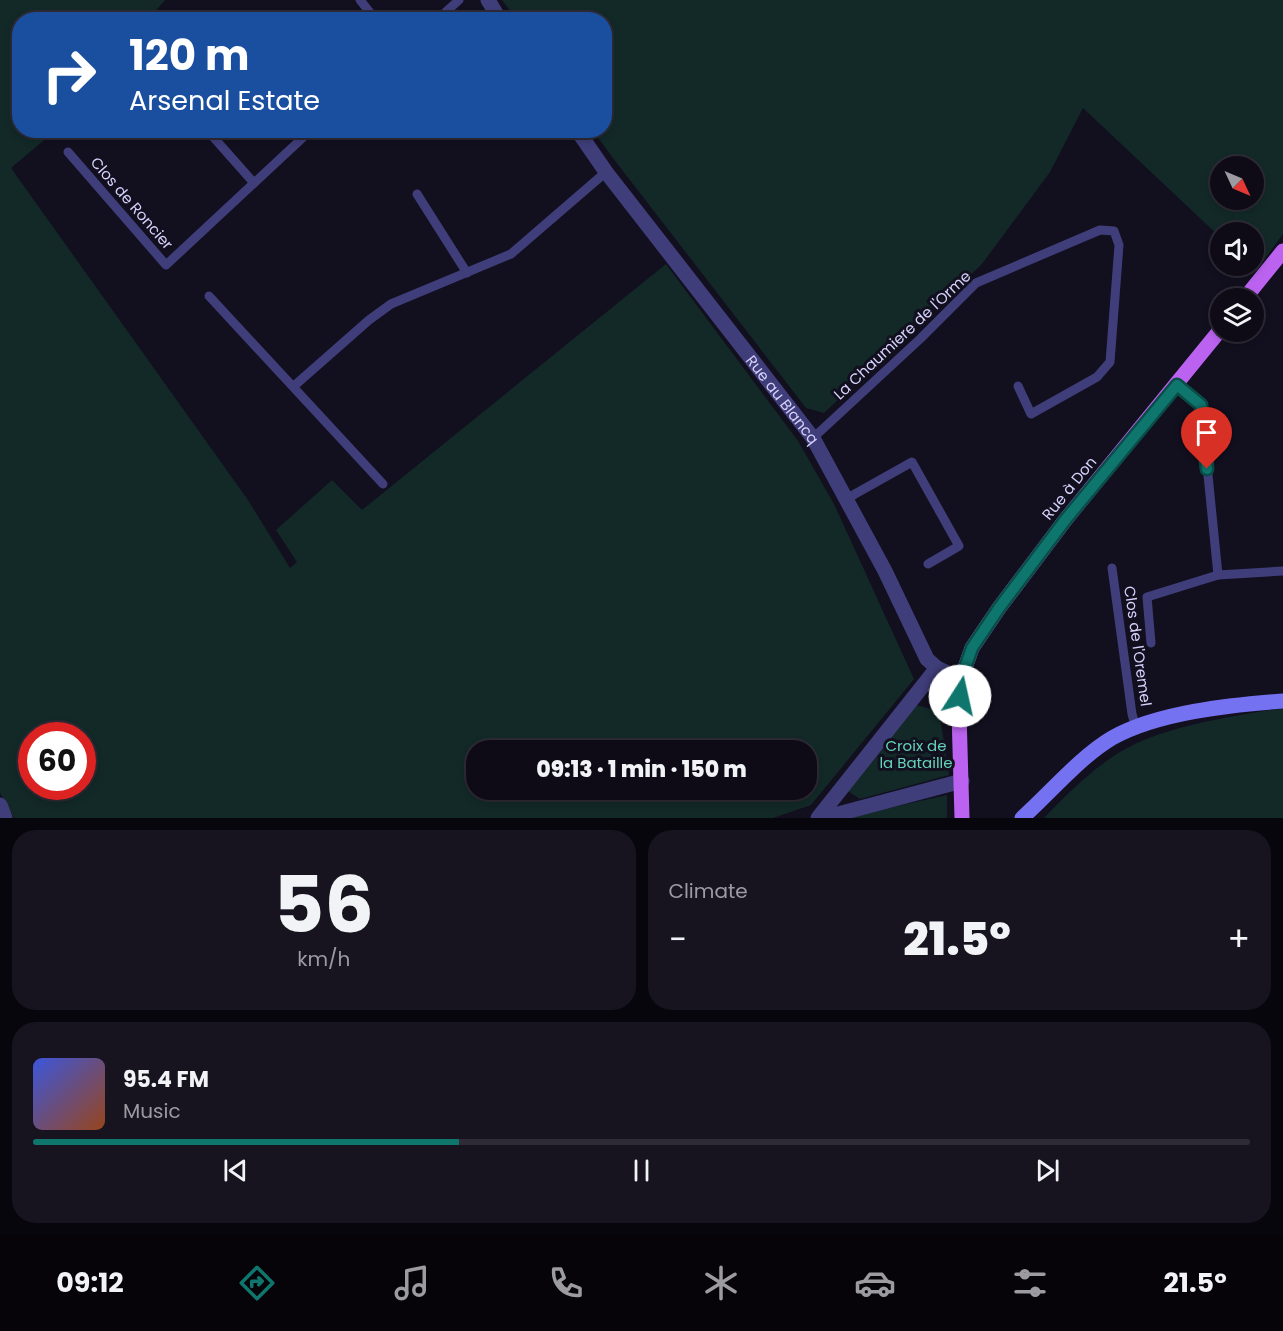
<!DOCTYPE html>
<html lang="en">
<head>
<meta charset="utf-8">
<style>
	body { margin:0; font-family:Poppins,sans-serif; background:#171420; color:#f1f3f6; height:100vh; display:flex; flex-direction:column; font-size:22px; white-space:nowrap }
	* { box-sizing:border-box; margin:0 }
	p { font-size:20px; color:#9b9ba1 }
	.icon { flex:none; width:33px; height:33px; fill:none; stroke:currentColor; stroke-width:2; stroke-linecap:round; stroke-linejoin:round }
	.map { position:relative; height:818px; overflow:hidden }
	.sheet { display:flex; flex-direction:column; gap:12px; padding:12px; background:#08060d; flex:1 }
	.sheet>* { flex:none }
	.guide { position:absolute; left:12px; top:12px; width:600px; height:126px; border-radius:24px; box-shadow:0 3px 9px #0003,0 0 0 2px #2e2b36; background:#1a4fa0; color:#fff; overflow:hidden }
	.needle { width:39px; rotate:134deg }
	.buttons { position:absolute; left:1210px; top:156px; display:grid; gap:12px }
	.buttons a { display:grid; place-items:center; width:54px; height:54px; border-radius:50%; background:#0e0b17; box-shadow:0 3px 9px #0003,0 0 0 2px #2e2b36; font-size:30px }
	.speed { position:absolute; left:18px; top:722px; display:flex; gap:12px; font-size:30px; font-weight:700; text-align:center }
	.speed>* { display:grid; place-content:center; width:78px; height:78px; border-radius:50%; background:#0e0b17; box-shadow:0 3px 9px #0003,0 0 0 2px #2e2b36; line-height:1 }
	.speed .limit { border:9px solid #d22; background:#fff; color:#111 }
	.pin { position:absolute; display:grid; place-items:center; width:51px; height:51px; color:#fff; margin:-62px -26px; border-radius:50% 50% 50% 0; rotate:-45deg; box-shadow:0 0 6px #0007 }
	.pin .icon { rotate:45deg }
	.me { position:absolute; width:66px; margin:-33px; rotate:10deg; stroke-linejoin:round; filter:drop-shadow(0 0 4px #0008) }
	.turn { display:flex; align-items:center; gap:21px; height:126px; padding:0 18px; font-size:27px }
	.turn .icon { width:78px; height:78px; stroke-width:2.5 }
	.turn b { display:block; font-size:42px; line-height:51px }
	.big { font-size:45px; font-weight:800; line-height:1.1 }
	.sheet .card { flex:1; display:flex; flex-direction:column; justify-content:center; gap:9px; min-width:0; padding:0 21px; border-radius:24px; background:#171420 }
	.sheet .dial { align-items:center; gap:0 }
	.dial b { font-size:78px; line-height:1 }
	.song { display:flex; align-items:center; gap:18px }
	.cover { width:72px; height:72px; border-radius:9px; background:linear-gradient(135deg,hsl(230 70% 55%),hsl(20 70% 35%)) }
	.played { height:6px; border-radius:3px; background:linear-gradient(90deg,#0f766e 35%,#2e2b36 35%) }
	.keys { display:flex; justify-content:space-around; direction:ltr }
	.heat { display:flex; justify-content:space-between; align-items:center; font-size:33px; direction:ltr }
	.sheet .tiles { flex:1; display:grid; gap:12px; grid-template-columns:1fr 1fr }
	.card:last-child { grid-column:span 2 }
	.trip { position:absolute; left:466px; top:740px; width:351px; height:60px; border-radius:24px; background:#0e0b17; box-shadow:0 3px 9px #0003,0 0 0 2px #2e2b36; font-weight:800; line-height:60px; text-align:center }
	.dock { display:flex; height:96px; justify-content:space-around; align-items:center; background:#060409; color:#9b9ba1 }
	.dock .icon { width:42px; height:42px }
	.dock .selected { color:#0f766e }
	.dock b { font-size:27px; color:#f1f3f6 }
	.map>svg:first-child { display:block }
	.green { fill:#122928; fill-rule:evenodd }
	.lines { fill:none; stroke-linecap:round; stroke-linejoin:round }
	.service { stroke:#403e7a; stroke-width:9 }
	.minor { stroke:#403e7a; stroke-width:15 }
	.secondary { stroke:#7572f2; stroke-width:15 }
	.primary { stroke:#bb63f0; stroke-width:15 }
	.route-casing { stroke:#0a4d48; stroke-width:15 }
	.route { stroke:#0f766e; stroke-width:10 }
	.labels { text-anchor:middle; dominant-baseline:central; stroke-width:6; stroke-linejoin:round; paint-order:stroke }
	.street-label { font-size:15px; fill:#d6d2fb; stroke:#120f1f }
	.park-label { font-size:15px; fill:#65d3b8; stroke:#120f1f }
</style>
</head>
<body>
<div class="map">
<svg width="1283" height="818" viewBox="0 0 1283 818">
	<rect width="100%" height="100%" fill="#120f1f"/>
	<!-- green -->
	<g class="green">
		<path d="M0,0H165L149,19L20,20V130L55,131L11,168L248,500L290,568L297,562L276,530L332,480L362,510L666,264L798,441L834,504L914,679L811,805L773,818H14L0,793ZM32,735H82V786H32ZM477,750H807V789H477Z"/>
		<path d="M502,0H1283V234L1256,271L1250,266H1254V232H1221V238L1083,108L1050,172L982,264L824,413L806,408L616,162L593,131L604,130V20L516,19ZM1221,166H1254V200H1221Z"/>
		<polygon points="916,705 939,711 949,775 860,799 848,791"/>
		<path d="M1283,708V818H1044C1067,794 1091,770 1120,752C1163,726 1233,716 1283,708Z"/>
		<polygon points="947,795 947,818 844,818"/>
	</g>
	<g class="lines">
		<!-- service -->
		<g class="service">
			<polyline points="360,0 376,20"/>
			<polyline points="437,20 459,0"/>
			<polyline points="207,130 254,183"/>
			<polyline points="68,152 166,265 311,130"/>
			<polyline points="417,194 467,273"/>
			<polyline points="209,296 383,484"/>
			<polyline points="1177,385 1201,405 1218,575 1283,571"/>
			<polyline points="294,386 369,320 391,304 511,254 606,172"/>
			<polyline points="813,438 920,339 976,283 1100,230 1114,231 1119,245 1110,362 1097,377 1031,414 1018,386"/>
			<polyline points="846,499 912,462 959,546 928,564"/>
			<polyline points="1112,568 1132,714 1136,728"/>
			<polyline points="1151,643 1147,597 1218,575"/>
		</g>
		<!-- minor -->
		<g class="minor">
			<polyline points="488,0 500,20"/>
			<path id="s1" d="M577,130L606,172L813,438L885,571L927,659L937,668L961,679"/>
			<polyline points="0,805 5,818"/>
			<polyline points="818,818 937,668"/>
			<polyline points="823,818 962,781"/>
		</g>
		<!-- secondary -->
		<path class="secondary" d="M1022,818C1050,793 1080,757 1112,738C1158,712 1231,705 1283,701"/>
		<!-- primary -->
		<g class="primary">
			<polyline points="1245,298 1283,251"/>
			<polyline points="962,818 959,713 961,679 972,648 999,608 1066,519 1221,329"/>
		</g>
	</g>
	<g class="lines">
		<!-- route casing -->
		<g class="route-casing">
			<polyline id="route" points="960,696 961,679 972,648 999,608 1066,519 1177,385 1201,405 1207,469"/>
		</g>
		<!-- route -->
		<use href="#route" class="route"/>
	</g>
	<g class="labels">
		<!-- street labels -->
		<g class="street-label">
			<text transform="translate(132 203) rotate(49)">Clos de Roncier</text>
			<text transform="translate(902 335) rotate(-43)">La Chaumiere de l'Orme</text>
			<text stroke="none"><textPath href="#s1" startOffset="339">Rue au Blancq</textPath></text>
			<text transform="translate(1069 488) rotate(-51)">Rue à Don</text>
			<text transform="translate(1138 646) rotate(82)">Clos de l'Oremel</text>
		</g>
		<!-- park labels -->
		<g class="park-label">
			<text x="916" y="745">Croix de<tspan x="916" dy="17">la Bataille</tspan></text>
		</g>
	</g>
</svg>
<div class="buttons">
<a><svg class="needle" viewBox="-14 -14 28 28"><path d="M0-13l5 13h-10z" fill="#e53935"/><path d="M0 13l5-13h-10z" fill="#9b9ba1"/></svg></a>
<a><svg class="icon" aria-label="sound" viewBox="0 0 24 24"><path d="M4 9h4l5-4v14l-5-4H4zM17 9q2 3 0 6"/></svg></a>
<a><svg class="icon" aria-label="layers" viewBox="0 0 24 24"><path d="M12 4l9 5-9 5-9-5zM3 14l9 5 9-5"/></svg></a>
</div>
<div class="speed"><div class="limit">60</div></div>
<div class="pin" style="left:1207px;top:469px;background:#d93025"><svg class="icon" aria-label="arrive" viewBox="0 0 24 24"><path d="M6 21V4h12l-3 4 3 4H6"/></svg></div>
<svg class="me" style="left:960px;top:696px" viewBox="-20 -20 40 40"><circle r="19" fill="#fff"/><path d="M0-13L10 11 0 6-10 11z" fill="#0f766e"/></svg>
<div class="trip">09:13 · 1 min · 150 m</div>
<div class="guide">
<div class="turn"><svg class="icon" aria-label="right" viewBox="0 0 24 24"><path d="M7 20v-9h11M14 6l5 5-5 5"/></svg><div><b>120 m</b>Arsenal Estate</div></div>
</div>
</div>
<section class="sheet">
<div class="tiles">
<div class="card dial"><b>56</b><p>km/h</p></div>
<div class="card"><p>Climate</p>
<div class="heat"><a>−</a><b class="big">21.5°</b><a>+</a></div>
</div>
<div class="card">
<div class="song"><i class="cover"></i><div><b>95.4 FM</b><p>Music</p></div></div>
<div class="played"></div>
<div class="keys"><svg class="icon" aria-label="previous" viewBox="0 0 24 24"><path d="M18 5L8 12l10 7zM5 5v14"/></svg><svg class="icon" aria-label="pause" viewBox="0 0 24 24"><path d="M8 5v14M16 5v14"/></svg><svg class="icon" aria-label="next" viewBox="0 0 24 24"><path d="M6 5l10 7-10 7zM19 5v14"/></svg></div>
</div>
</div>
</section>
<nav class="dock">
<b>09:12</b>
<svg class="icon selected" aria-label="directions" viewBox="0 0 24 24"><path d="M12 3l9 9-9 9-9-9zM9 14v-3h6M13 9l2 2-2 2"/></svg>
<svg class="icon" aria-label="music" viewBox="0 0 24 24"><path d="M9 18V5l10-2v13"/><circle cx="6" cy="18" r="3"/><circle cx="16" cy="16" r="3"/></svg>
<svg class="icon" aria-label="phone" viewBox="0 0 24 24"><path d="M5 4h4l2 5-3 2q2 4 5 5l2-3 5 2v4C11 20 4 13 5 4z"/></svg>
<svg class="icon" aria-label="climate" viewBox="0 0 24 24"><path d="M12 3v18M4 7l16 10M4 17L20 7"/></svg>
<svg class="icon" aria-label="car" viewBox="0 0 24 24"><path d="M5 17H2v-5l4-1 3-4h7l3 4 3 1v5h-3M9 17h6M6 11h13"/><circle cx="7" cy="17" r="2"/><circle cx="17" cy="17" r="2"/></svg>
<svg class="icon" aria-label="filters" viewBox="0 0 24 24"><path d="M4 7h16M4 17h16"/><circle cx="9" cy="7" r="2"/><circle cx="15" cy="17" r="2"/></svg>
<b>21.5°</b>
</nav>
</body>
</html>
